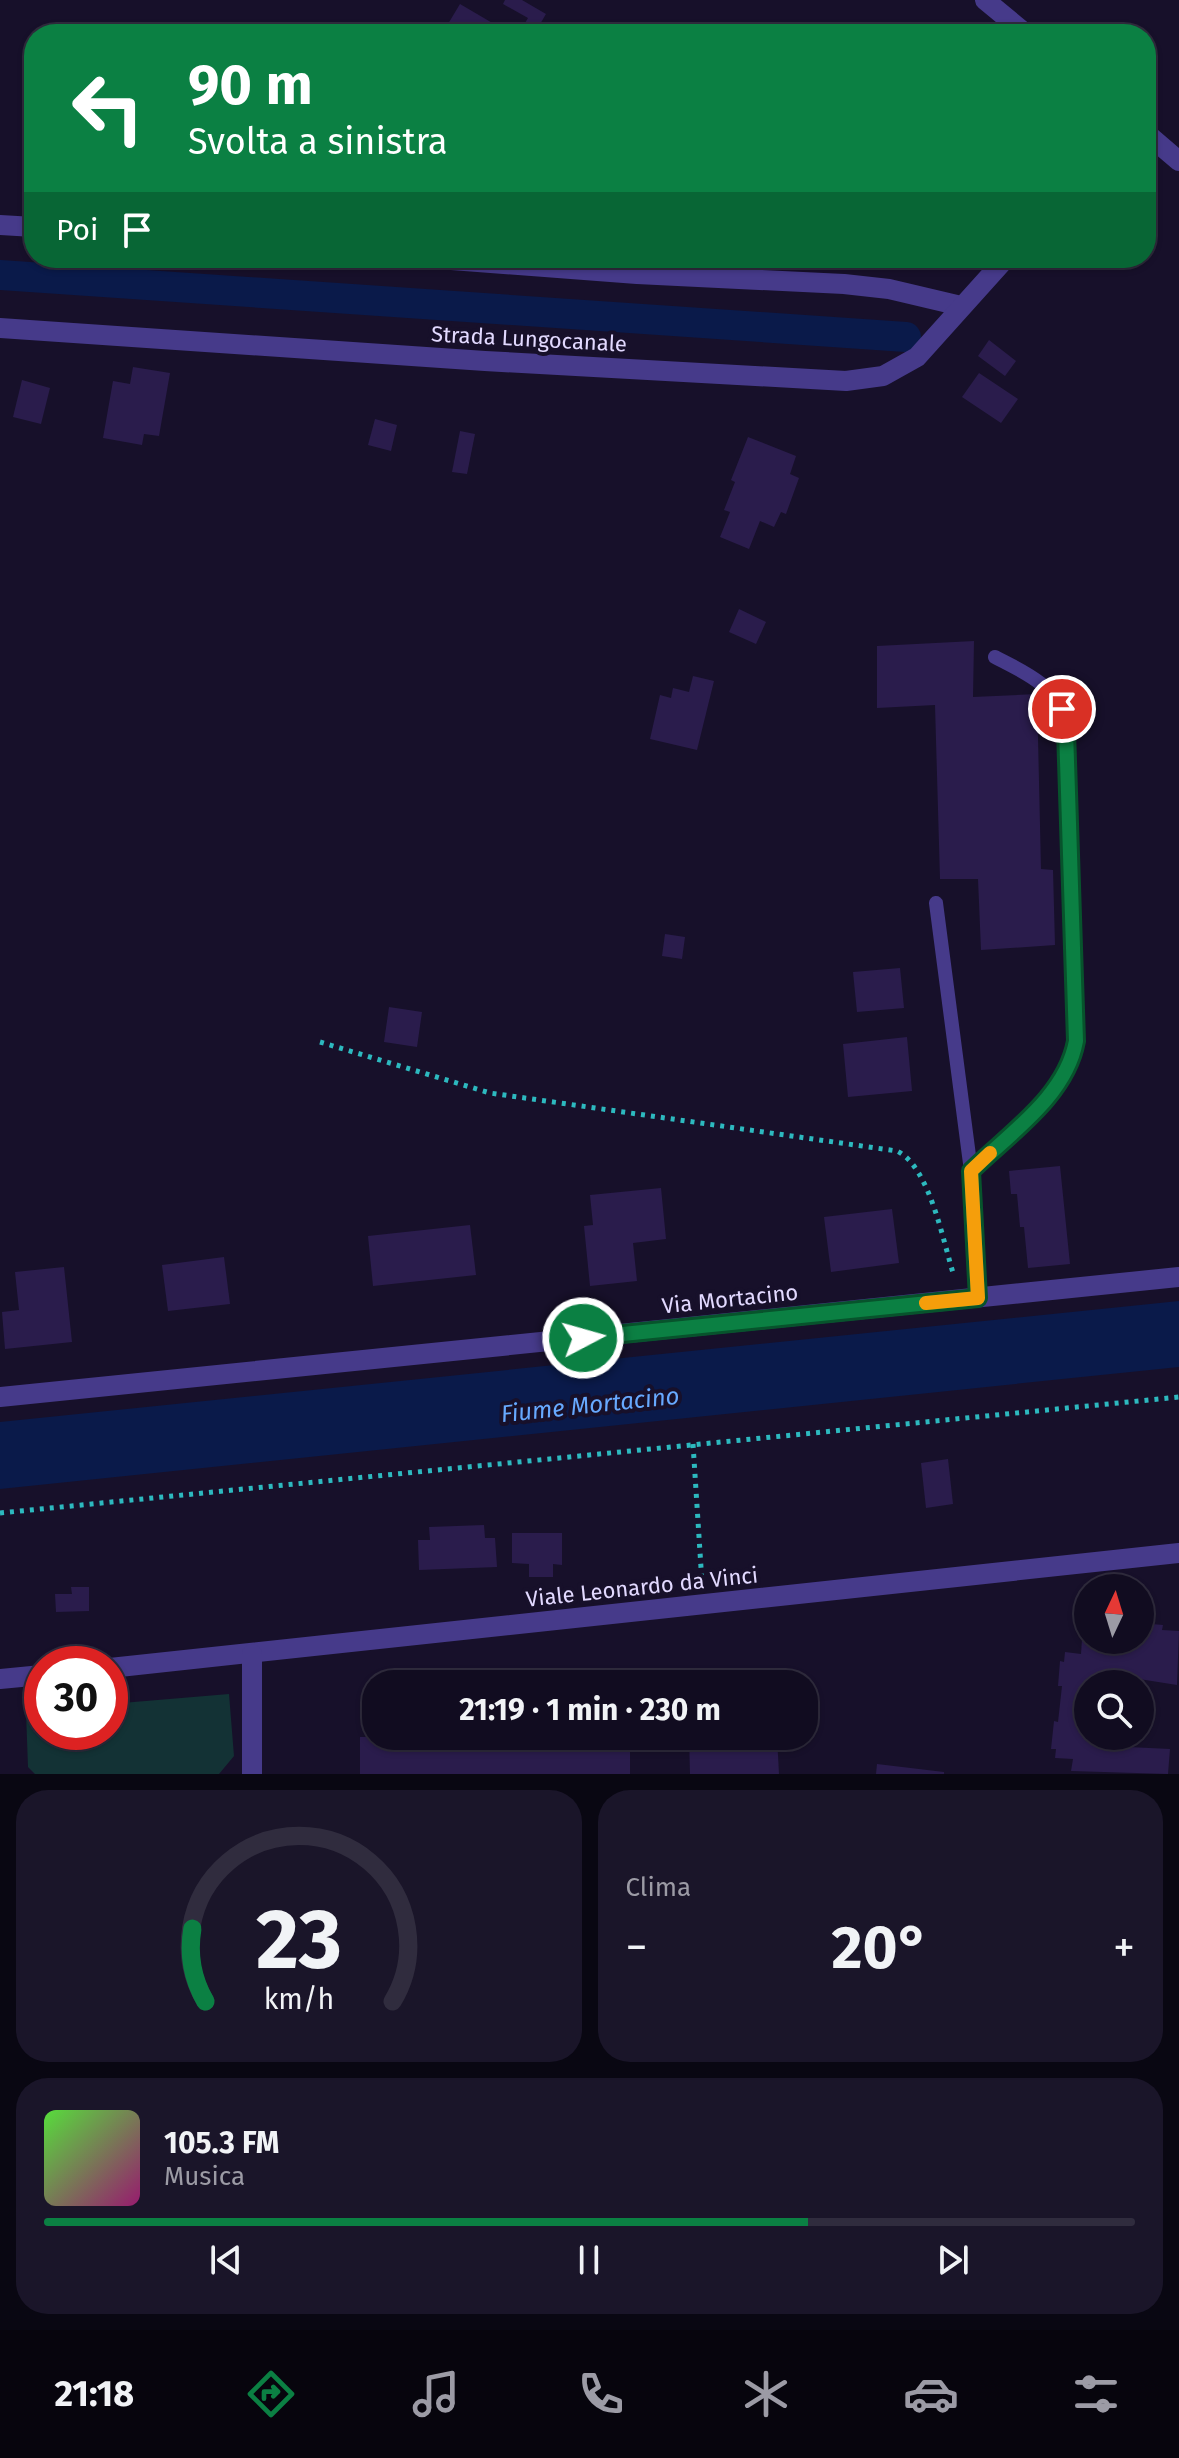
<!DOCTYPE html>
<html lang="it">
<head>
<meta charset="utf-8">
<style>
	body { margin:0; font-family:"Fira Sans",sans-serif; background:#1a1529; color:#f1f3f6; height:100vh; display:flex; flex-direction:column; font-size:30px; white-space:nowrap }
	* { box-sizing:border-box; margin:0 }
	p { font-size:26px; color:#9c9ba5 }
	.icon { flex:none; width:44px; height:44px; fill:none; stroke:currentColor; stroke-width:2; stroke-linecap:round; stroke-linejoin:round }
	.map { position:relative; height:1774px; overflow:hidden }
	.panel { display:flex; flex-direction:column; gap:16px; padding:16px; background:#090712; flex:1 }
	.panel>* { flex:none }
	.top-card { position:absolute; left:24px; top:24px; width:1132px; height:244px; border-radius:32px; box-shadow:0 2px 6px #0004,0 0 0 2px #302c3e; background:#0b8043; color:#fff; overflow:hidden }
	.needle { width:52px; rotate:4deg }
	.tools { position:absolute; left:1074px; top:1574px; display:grid; gap:16px }
	.tools a { display:grid; place-items:center; width:80px; height:80px; border-radius:50%; background:#110c20; box-shadow:0 2px 6px #0004,0 0 0 2px #302c3e; font-size:40px }
	.speed { position:absolute; left:24px; top:1646px; display:flex; gap:16px; font-size:40px; font-weight:700; text-align:center }
	.speed>* { display:grid; place-content:center; width:104px; height:104px; border-radius:50%; background:#110c20; box-shadow:0 2px 6px #0004,0 0 0 2px #302c3e; line-height:1 }
	.speed .limit { border:12px solid #d22; background:#fff; color:#111 }
	.pin { position:absolute; display:grid; place-items:center; width:68px; height:68px; color:#fff; margin:-34px; border:4px solid #fff; border-radius:50%; box-shadow:0 2px 8px #0007 }
	.me { position:absolute; width:88px; margin:-44px; rotate:84deg; stroke-linejoin:round; filter:drop-shadow(0 0 6px #0008) }
	.turn { display:flex; align-items:center; gap:28px; height:168px; padding:0 32px; font-size:36px }
	.turn .icon { width:104px; height:104px; stroke-width:2.5 }
	.turn b { display:block; font-size:56px; line-height:68px }
	.then { display:flex; align-items:center; height:76px; padding:0 32px; background:#0003; gap:16px; font-size:30px }
	.big { font-size:60px; font-weight:700; line-height:1.1 }
	.panel .tile { flex:1; display:flex; flex-direction:column; justify-content:center; gap:12px; min-width:0; padding:0 28px; border-radius:32px; background:#1a1529 }
	.panel .dial { align-items:center; gap:0 }
	.dial svg { height:208px; overflow:visible; fill:none; stroke:#302c3e; stroke-width:7; stroke-linecap:round; text-anchor:middle }
	.dial text { fill:#f1f3f6; stroke:none }
	.song { display:flex; align-items:center; gap:24px }
	.cover { width:96px; height:96px; border-radius:12px; background:linear-gradient(135deg,hsl(110 70% 55%),hsl(320 70% 35%)) }
	.played { height:8px; border-radius:4px; background:linear-gradient(90deg,#0b8043 70%,#302c3e 70%) }
	.keys { display:flex; justify-content:space-around; direction:ltr }
	.heat { display:flex; justify-content:space-between; align-items:center; font-size:44px; direction:ltr }
	.panel .tiles { flex:1; display:grid; gap:16px; grid-template-columns:1fr 1fr }
	.tile:last-child { grid-column:span 2 }
	.trip { position:absolute; left:362px; top:1670px; width:456px; height:80px; border-radius:32px; background:#110c20; box-shadow:0 2px 6px #0004,0 0 0 2px #302c3e; font-weight:700; line-height:80px; text-align:center }
	.menu { display:flex; height:128px; justify-content:space-around; align-items:center; background:#07050d; color:#9c9ba5 }
	.menu .icon { width:56px; height:56px }
	.menu .active { color:#0b8043 }
	.menu b { font-size:36px; color:#f1f3f6 }
	.map>svg:first-child { display:block }
	.green { fill:#133235 }
	.water { fill:#0a1a4a }
	.lines { fill:none; stroke-linecap:round; stroke-linejoin:round }
	.canal { stroke:#0a1a4a; stroke-width:30 }
	.building { fill:#2a1c4c }
	.path { stroke:#2db9bf; stroke-width:5; stroke-dasharray:4 6; stroke-linecap:butt }
	.service { stroke:#463a8a; stroke-width:14 }
	.minor { stroke:#463a8a; stroke-width:20 }
	.route-casing { stroke:#07532c; stroke-width:20 }
	.route { stroke:#0b8043; stroke-width:14 }
	.slow { stroke:#f59e0b; stroke-width:14 }
	.labels { text-anchor:middle; dominant-baseline:central; stroke-width:8; stroke-linejoin:round; paint-order:stroke }
	.street-label { font-size:22px; fill:#e2d9ff; stroke:#17102a }
	.water-label { font-size:24px; font-style:italic; fill:#67a9ff; stroke:#17102a }
</style>
</head>
<body>
<div class="map">
<svg width="1179" height="1774" viewBox="0 0 1179 1774">
	<rect width="100%" height="100%" fill="#17102a"/>
	<!-- green -->
	<polygon class="green" points="229,1694 234,1756 219,1774 35,1774 28,1767 26,1712 42,1710 42,1732 110,1732 110,1704"/>
	<!-- water -->
	<polygon class="water" points="1179,1301 1179,1367 0,1489 0,1422"/>
	<g class="lines">
		<!-- canal -->
		<polyline class="canal" points="0,275 906,337"/>
	</g>
	<!-- building -->
	<g class="building">
		<polygon points="505,0 522,0 546,14 536,31 525,23 528,18 503,4"/>
		<polygon points="460,4 506,31 504,34 442,34"/>
		<polygon points="989,340 1016,361 1005,376 978,356"/>
		<polygon points="133,367 170,373 159,436 144,434 142,445 103,438 113,381 130,384"/>
		<polygon points="979,373 1018,399 1001,423 962,397"/>
		<polygon points="22,380 50,388 41,424 13,417"/>
		<polygon points="375,419 397,425 391,451 368,445"/>
		<polygon points="460,431 475,434 467,474 452,472"/>
		<polygon points="748,437 796,456 790,474 799,478 786,514 781,512 774,527 760,521 749,549 720,537 730,512 724,510 735,482 731,480"/>
		<polygon points="739,609 766,622 756,644 729,632"/>
		<polygon points="974,641 973,697 1037,694 1041,869 1053,870 1055,945 981,950 978,879 940,879 935,705 877,708 877,646"/>
		<polygon points="693,676 714,681 697,750 650,739 660,695 671,698 673,688 689,692"/>
		<polygon points="665,934 685,937 682,959 662,956"/>
		<polygon points="900,968 904,1008 857,1012 853,972"/>
		<polygon points="389,1007 422,1012 417,1047 384,1042"/>
		<polygon points="907,1037 912,1091 848,1097 843,1044"/>
		<polygon points="1060,1166 1070,1264 1028,1268 1024,1227 1020,1227 1017,1194 1011,1194 1009,1171"/>
		<polygon points="661,1188 666,1239 633,1243 637,1281 590,1286 584,1226 593,1225 590,1195"/>
		<polygon points="892,1209 899,1263 831,1272 824,1217"/>
		<polygon points="470,1225 476,1275 373,1286 368,1236"/>
		<polygon points="224,1257 230,1304 168,1311 162,1265"/>
		<polygon points="64,1267 72,1342 5,1349 2,1312 19,1310 15,1272"/>
		<polygon points="948,1459 953,1504 926,1508 921,1463"/>
		<polygon points="484,1525 485,1538 495,1538 497,1567 419,1570 418,1540 430,1540 429,1527"/>
		<polygon points="512,1533 562,1533 562,1565 553,1564 553,1577 529,1577 529,1564 512,1563"/>
		<polygon points="71,1587 89,1587 89,1611 56,1612 55,1594 72,1594"/>
		<polygon points="1140,1623 1163,1625 1162,1630 1179,1631 1177,1685 1114,1675 1113,1684 1088,1684 1088,1736 1108,1736 1107,1746 1170,1749 1168,1774 1071,1771 1073,1759 1055,1758 1056,1749 1051,1749 1054,1721 1058,1722 1062,1686 1058,1686 1060,1661 1064,1662 1065,1652 1081,1654 1082,1639 1124,1643 1124,1640 1140,1640"/>
		<polygon points="775,1679 775,1684 694,1684 694,1681"/>
		<polygon points="557,1736 630,1736 630,1774 360,1774 360,1737"/>
		<polygon points="689,1736 777,1736 779,1774 690,1774"/>
		<polygon points="877,1764 944,1772 944,1774 876,1774"/>
	</g>
	<g class="lines">
		<!-- path -->
		<g class="path">
			<path d="M320,1042L490,1093L897,1151C930,1167 943,1242 954,1276"/>
			<polyline points="693,1444 702,1583"/>
			<polyline points="0,1513 1179,1397"/>
		</g>
		<!-- service -->
		<g class="service">
			<polyline points="936,903 971,1171"/>
			<path d="M978,1298L971,1171C1014,1129 1072,1091 1077,1028L1065,720C1055,685 1026,673 995,657"/>
		</g>
		<!-- minor -->
		<g class="minor">
			<polyline points="985,0 1026,34"/>
			<polyline points="1146,133 1179,161"/>
			<polyline points="0,225 34,227"/>
			<polyline points="425,258 637,274 844,284 889,289 961,306"/>
			<polyline points="0,328 485,361 846,381 883,376 917,357 1006,258"/>
			<polyline points="0,1397 1179,1277"/>
			<polyline points="110,1668 1179,1553"/>
			<polyline points="0,1679 42,1675"/>
			<polyline points="252,1774 252,1654"/>
		</g>
	</g>
	<g class="lines">
		<!-- route casing -->
		<g class="route-casing">
			<path id="route" d="M583,1338L978,1298L971,1171C1010,1133 1066,1096 1076,1041L1066,730L1062,709"/>
		</g>
		<!-- route -->
		<use href="#route" class="route"/>
		<!-- slow -->
		<polyline class="slow" points="926,1303 978,1298 971,1171 990,1153"/>
	</g>
	<g class="labels">
		<!-- street labels -->
		<g class="street-label">
			<text transform="translate(529 339) rotate(3)">Strada Lungocanale</text>
			<text transform="translate(730 1299) rotate(-6)">Via Mortacino</text>
			<text transform="translate(642 1587) rotate(-6)">Viale Leonardo da Vinci</text>
		</g>
		<!-- water labels -->
		<g class="water-label">
			<text transform="translate(590 1405) rotate(-6)">Fiume Mortacino</text>
		</g>
	</g>
</svg>
<div class="tools">
<a><svg class="needle" viewBox="-14 -14 28 28"><path d="M0-13l5 13h-10z" fill="#e53935"/><path d="M0 13l5-13h-10z" fill="#9c9ba5"/></svg></a>
<a><svg class="icon" aria-label="search" viewBox="0 0 24 24"><circle cx="10" cy="10" r="6"/><path d="M15 15l6 6"/></svg></a>
</div>
<div class="speed"><div class="limit">30</div></div>
<div class="pin" style="left:1062px;top:709px;background:#d93025"><svg class="icon" aria-label="arrive" viewBox="0 0 24 24"><path d="M6 21V4h12l-3 4 3 4H6"/></svg></div>
<svg class="me" style="left:583px;top:1338px" viewBox="-20 -20 40 40"><circle r="17" fill="#0b8043" stroke="#fff" stroke-width="3"/><path d="M0-11L8 9 0 5-8 9z" fill="#fff"/></svg>
<div class="trip">21:19 · 1 min · 230 m</div>
<div class="top-card">
<div class="turn"><svg class="icon" aria-label="left" viewBox="0 0 24 24"><path d="M17 20v-9H6M10 6l-5 5 5 5"/></svg><div><b>90 m</b>Svolta a sinistra</div></div>
<div class="then">Poi<svg class="icon" aria-label="arrive" viewBox="0 0 24 24"><path d="M6 21V4h12l-3 4 3 4H6"/></svg></div>
</div>
</div>
<section class="panel">
<div class="tiles">
<div class="tile dial"><svg viewBox="0 0 100 80">
<path d="M14 69A42 42 0 1 1 86 69"/>
<path d="M14 69A42 42 0 0 1 9 41" stroke="#0b8043"/>
<text x="50" y="56" font-size="32" font-weight="700">23</text>
<text x="50" y="72" font-size="11">km/h</text>
</svg></div>
<div class="tile"><p>Clima</p>
<div class="heat"><a>−</a><b class="big">20°</b><a>+</a></div>
</div>
<div class="tile">
<div class="song"><i class="cover"></i><div><b>105.3 FM</b><p>Musica</p></div></div>
<div class="played"></div>
<div class="keys"><svg class="icon" aria-label="previous" viewBox="0 0 24 24"><path d="M18 5L8 12l10 7zM5 5v14"/></svg><svg class="icon" aria-label="pause" viewBox="0 0 24 24"><path d="M8 5v14M16 5v14"/></svg><svg class="icon" aria-label="next" viewBox="0 0 24 24"><path d="M6 5l10 7-10 7zM19 5v14"/></svg></div>
</div>
</div>
</section>
<nav class="menu">
<b>21:18</b>
<svg class="icon active" aria-label="directions" viewBox="0 0 24 24"><path d="M12 3l9 9-9 9-9-9zM9 14v-3h6M13 9l2 2-2 2"/></svg>
<svg class="icon" aria-label="music" viewBox="0 0 24 24"><path d="M9 18V5l10-2v13"/><circle cx="6" cy="18" r="3"/><circle cx="16" cy="16" r="3"/></svg>
<svg class="icon" aria-label="phone" viewBox="0 0 24 24"><path d="M5 4h4l2 5-3 2q2 4 5 5l2-3 5 2v4C11 20 4 13 5 4z"/></svg>
<svg class="icon" aria-label="climate" viewBox="0 0 24 24"><path d="M12 3v18M4 7l16 10M4 17L20 7"/></svg>
<svg class="icon" aria-label="car" viewBox="0 0 24 24"><path d="M5 17H2v-5l4-1 3-4h7l3 4 3 1v5h-3M9 17h6M6 11h13"/><circle cx="7" cy="17" r="2"/><circle cx="17" cy="17" r="2"/></svg>
<svg class="icon" aria-label="filters" viewBox="0 0 24 24"><path d="M4 7h16M4 17h16"/><circle cx="9" cy="7" r="2"/><circle cx="15" cy="17" r="2"/></svg>
</nav>
</body>
</html>
